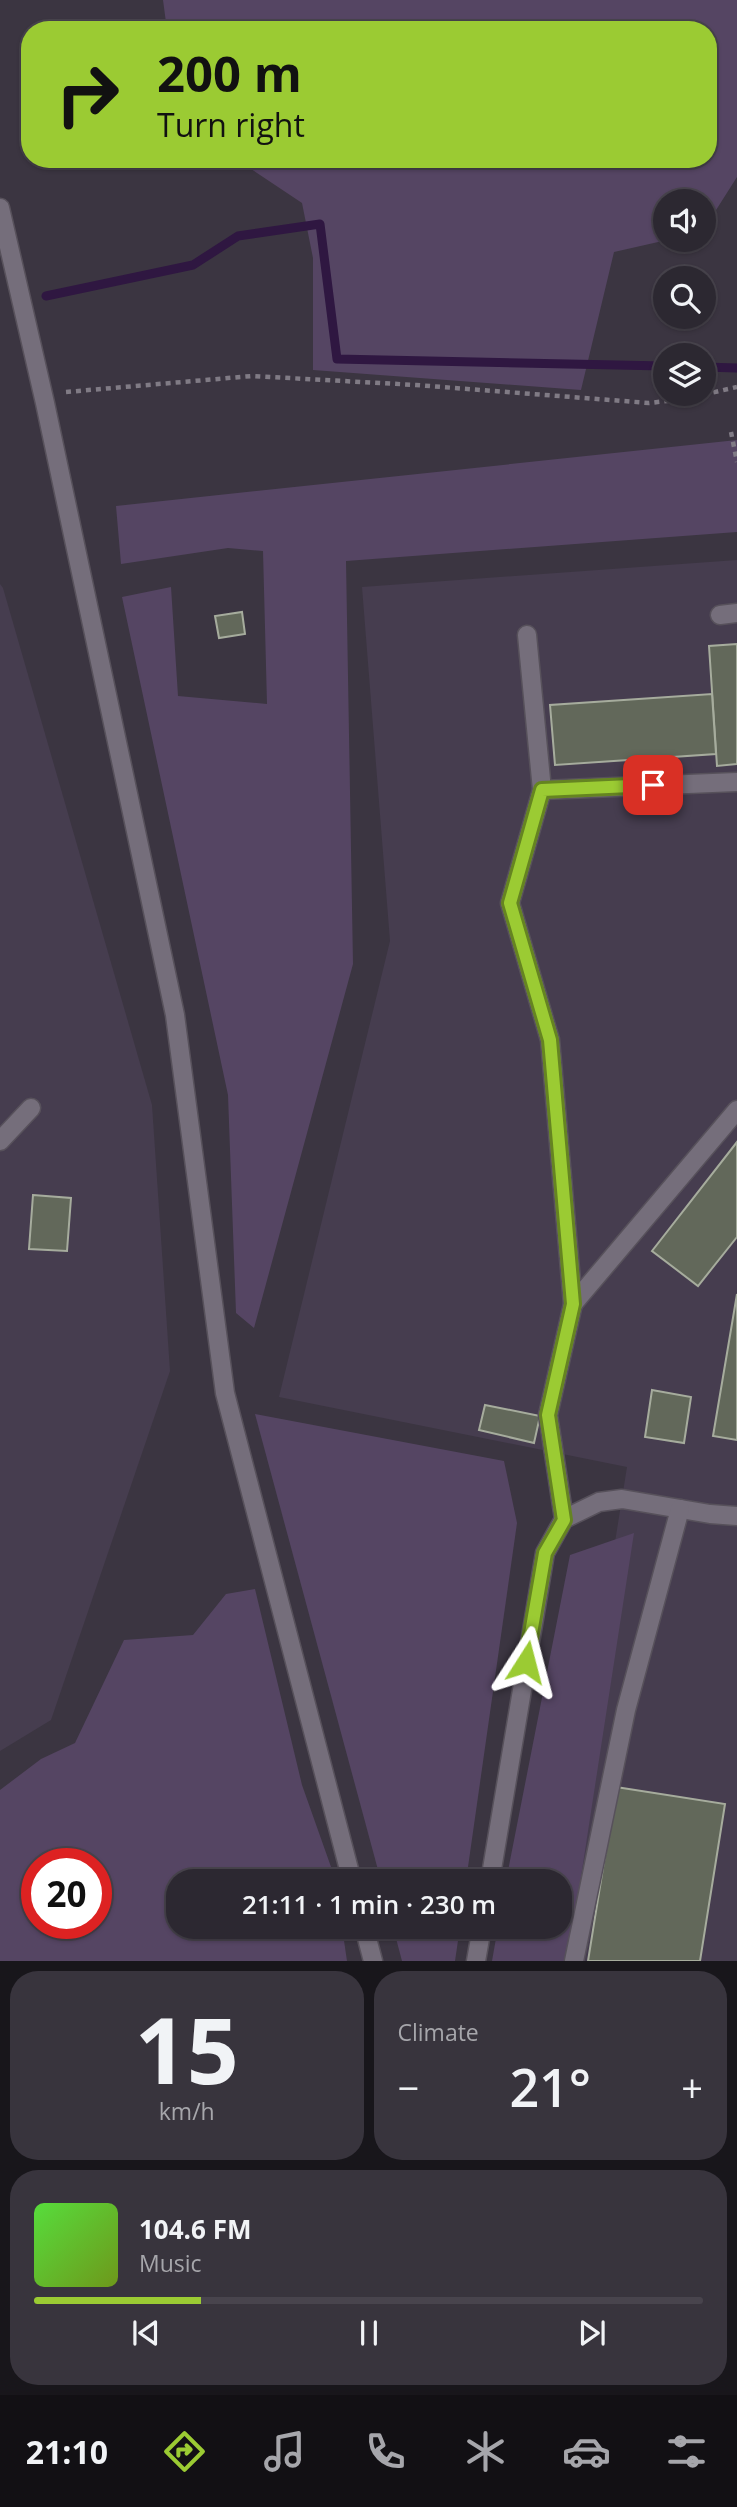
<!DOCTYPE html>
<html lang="en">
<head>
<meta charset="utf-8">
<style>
	body { margin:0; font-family:"Open Sans",sans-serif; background:#38343d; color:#f1f3f6; height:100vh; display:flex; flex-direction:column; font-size:26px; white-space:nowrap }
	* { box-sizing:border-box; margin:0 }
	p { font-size:23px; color:#a6a6ab }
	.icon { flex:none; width:38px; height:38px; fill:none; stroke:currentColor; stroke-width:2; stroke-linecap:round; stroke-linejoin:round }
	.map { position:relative; height:1961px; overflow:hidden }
	.details { display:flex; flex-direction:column; gap:10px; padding:10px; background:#18161b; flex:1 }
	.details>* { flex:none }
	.banner { position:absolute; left:21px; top:21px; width:696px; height:147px; border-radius:28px; box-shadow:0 2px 5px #0004,0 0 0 2px #48444d; background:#9bcb33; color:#111; overflow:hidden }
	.fabs { position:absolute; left:653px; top:189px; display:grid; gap:14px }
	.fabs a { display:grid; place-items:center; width:63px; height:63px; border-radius:50%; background:#2c2831; box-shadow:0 2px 5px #0004,0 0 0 2px #48444d; font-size:35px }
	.speed { position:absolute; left:21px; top:1848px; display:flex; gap:14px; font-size:35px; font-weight:700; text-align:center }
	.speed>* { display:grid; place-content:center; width:91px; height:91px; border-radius:50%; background:#2c2831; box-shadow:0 2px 5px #0004,0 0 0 2px #48444d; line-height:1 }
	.speed .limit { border:10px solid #d22; background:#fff; color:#111 }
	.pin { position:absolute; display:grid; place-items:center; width:60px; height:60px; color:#fff; margin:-30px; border-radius:14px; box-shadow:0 4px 10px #0006 }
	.me { position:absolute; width:77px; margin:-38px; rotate:9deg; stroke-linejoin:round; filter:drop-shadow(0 0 5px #0008) }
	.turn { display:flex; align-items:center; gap:24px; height:147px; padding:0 21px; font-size:32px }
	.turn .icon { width:91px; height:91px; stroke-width:2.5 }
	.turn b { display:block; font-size:49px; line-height:60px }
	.big { font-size:52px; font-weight:600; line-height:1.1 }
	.details .widget { flex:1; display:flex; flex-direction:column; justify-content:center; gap:10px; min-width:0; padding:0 24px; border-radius:28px; background:#38343d }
	.details .dial { align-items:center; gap:0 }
	.dial b { font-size:91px; line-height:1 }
	.song { display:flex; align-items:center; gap:21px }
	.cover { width:84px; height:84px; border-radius:10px; background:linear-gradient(135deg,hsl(110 70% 55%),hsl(80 70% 35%)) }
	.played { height:7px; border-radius:4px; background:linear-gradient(90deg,#9bcb33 25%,#48444d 25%) }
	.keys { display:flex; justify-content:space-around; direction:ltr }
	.heat { display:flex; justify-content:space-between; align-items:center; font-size:38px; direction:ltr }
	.details .tiles { flex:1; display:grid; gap:10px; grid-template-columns:1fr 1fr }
	.widget:last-child { grid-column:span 2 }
	.trip { position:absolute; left:166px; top:1869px; width:406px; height:70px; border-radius:28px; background:#2c2831; box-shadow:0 2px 5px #0004,0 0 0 2px #48444d; font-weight:600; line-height:70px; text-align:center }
	.dock { display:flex; height:112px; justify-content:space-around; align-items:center; background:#121014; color:#a6a6ab }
	.dock .icon { width:49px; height:49px }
	.dock .current { color:#9bcb33 }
	.dock b { font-size:32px; color:#f1f3f6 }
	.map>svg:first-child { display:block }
	.built { fill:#463d4f }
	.green { fill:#554563; fill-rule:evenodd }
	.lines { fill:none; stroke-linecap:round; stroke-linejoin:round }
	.stream { stroke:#2f1741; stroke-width:9 }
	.building { fill:#62685a; stroke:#a6ac9d; stroke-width:2 }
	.minor-casing { stroke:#57515b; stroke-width:21 }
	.path { stroke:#807b85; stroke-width:4.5; stroke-dasharray:5 5; stroke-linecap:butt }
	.minor { stroke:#756e7b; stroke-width:18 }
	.route-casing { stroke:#658421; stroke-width:18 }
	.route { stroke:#9bcb33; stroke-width:12 }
</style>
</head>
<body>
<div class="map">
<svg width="737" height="1961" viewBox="0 0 737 1961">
	<rect width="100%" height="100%" fill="#3b3541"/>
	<!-- built -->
	<g class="built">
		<polygon points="737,560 737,1961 548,1961 560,1927 560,1886 627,1467 279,1397 390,941 362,587"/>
		<polygon points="0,584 3,588 152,1105 170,1371 51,1720 0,1751"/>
	</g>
	<!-- green -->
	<g class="green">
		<polygon points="163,0 737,0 737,177 704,229 704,201 665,201 667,240 614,252 581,390 313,370 313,258 302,203 236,159 709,159 709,30 167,30"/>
		<polygon points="737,440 737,532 346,561 353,964 254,1328 236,1313 228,1095 122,597 171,587 178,696 267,704 263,551 228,548 121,564 116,506"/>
		<polygon points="255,1414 504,1461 517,1523 466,1881 381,1881"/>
		<polygon points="634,1533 568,1961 492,1961 498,1927 560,1927 560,1881 506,1881 570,1555"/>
		<path d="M255,1589L302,1785L336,1881H178V1927H342L347,1961H0V1790L41,1759L75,1743L124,1640L193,1635L226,1594ZM37,1864H96V1923H37Z"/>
		<polygon points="393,1927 460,1927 455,1961 402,1961"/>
	</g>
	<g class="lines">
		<!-- stream -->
		<g class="stream">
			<polyline points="46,296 193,265 238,236 320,224 337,359 665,366"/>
			<polyline points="704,367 737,368"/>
		</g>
	</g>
	<!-- building -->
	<g class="building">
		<polygon points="242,612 245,634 219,638 215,616"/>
		<polygon points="737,644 737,764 717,766 709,646"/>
		<polygon points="712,694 716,754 555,765 550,705"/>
		<polygon points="737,1142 737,1237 698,1286 652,1251"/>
		<polygon points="33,1195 71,1198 67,1251 29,1249"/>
		<polygon points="737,1294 737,1440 713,1436"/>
		<polygon points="652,1390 691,1397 684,1443 645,1437"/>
		<polygon points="485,1405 540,1416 534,1443 479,1430"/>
		<polygon points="616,1787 725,1804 700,1961 588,1961"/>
	</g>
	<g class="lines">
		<!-- minor casing -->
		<g class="minor-casing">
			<g id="minor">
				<polyline points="0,208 45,403 175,1015 225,1393 352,1881"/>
				<polyline points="720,615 737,613"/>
				<polyline points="527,635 542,790 510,903 550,1040 573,1304 548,1415 564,1519"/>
				<polyline points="542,790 737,782"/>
				<polyline points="0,1141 31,1108"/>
				<polyline points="573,1304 737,1110"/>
				<polyline points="490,1881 545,1553 564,1519 599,1502 622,1499 710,1514 737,1516"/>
				<polyline points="364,1927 373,1961"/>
				<polyline points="476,1961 482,1927"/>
				<polyline points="574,1961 626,1710 680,1509"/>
			</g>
		</g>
		<!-- path -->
		<g class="path">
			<polyline points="66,392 252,376 416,385 649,403 684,399 737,387"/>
			<polyline points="731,432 737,462"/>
		</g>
		<!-- minor -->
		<use href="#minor" class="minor"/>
	</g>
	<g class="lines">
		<!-- route casing -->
		<g class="route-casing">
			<polyline id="route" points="526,1662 545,1553 564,1520 548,1415 573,1304 550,1040 510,903 542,790 653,785"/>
		</g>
		<!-- route -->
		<use href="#route" class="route"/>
	</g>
</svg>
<div class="fabs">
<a><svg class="icon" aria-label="sound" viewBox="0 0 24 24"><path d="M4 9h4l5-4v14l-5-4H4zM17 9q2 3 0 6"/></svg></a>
<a><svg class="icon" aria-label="search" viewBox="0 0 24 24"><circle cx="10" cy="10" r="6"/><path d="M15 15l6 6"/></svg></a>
<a><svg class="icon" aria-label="layers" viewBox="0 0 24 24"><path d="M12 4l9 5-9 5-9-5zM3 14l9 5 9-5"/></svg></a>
</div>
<div class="speed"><div class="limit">20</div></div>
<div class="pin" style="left:653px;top:785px;background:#d93025"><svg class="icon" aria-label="arrive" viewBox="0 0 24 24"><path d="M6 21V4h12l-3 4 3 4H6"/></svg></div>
<svg class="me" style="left:526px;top:1662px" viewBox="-20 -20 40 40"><path d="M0-17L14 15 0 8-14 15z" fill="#9bcb33" stroke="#fff" stroke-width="4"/></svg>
<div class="trip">21:11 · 1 min · 230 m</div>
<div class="banner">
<div class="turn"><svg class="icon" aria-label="right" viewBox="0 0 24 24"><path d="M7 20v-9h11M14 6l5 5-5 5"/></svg><div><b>200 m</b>Turn right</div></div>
</div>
</div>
<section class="details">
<div class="tiles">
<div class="widget dial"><b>15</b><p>km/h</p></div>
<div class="widget"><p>Climate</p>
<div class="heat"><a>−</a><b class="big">21°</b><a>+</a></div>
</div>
<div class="widget">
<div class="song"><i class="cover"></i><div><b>104.6 FM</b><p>Music</p></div></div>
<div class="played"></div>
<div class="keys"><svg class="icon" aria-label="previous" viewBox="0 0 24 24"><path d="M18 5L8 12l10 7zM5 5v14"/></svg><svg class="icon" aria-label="pause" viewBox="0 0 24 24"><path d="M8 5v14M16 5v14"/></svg><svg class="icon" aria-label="next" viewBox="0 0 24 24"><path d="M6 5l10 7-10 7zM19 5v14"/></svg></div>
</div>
</div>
</section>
<nav class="dock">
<b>21:10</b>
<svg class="icon current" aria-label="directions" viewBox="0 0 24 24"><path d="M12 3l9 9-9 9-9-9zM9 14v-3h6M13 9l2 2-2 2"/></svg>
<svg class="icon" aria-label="music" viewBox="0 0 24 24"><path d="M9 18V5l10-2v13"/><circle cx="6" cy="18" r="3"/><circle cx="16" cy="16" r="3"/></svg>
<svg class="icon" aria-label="phone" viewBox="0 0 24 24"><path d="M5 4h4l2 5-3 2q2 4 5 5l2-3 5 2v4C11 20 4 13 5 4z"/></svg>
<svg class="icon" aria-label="climate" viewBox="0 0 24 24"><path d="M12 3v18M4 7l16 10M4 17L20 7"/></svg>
<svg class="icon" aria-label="car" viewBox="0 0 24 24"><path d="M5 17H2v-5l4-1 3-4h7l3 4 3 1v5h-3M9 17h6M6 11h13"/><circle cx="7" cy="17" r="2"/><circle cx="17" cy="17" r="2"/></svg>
<svg class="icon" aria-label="filters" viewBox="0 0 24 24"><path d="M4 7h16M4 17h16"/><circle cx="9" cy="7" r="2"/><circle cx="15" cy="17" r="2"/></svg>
</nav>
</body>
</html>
